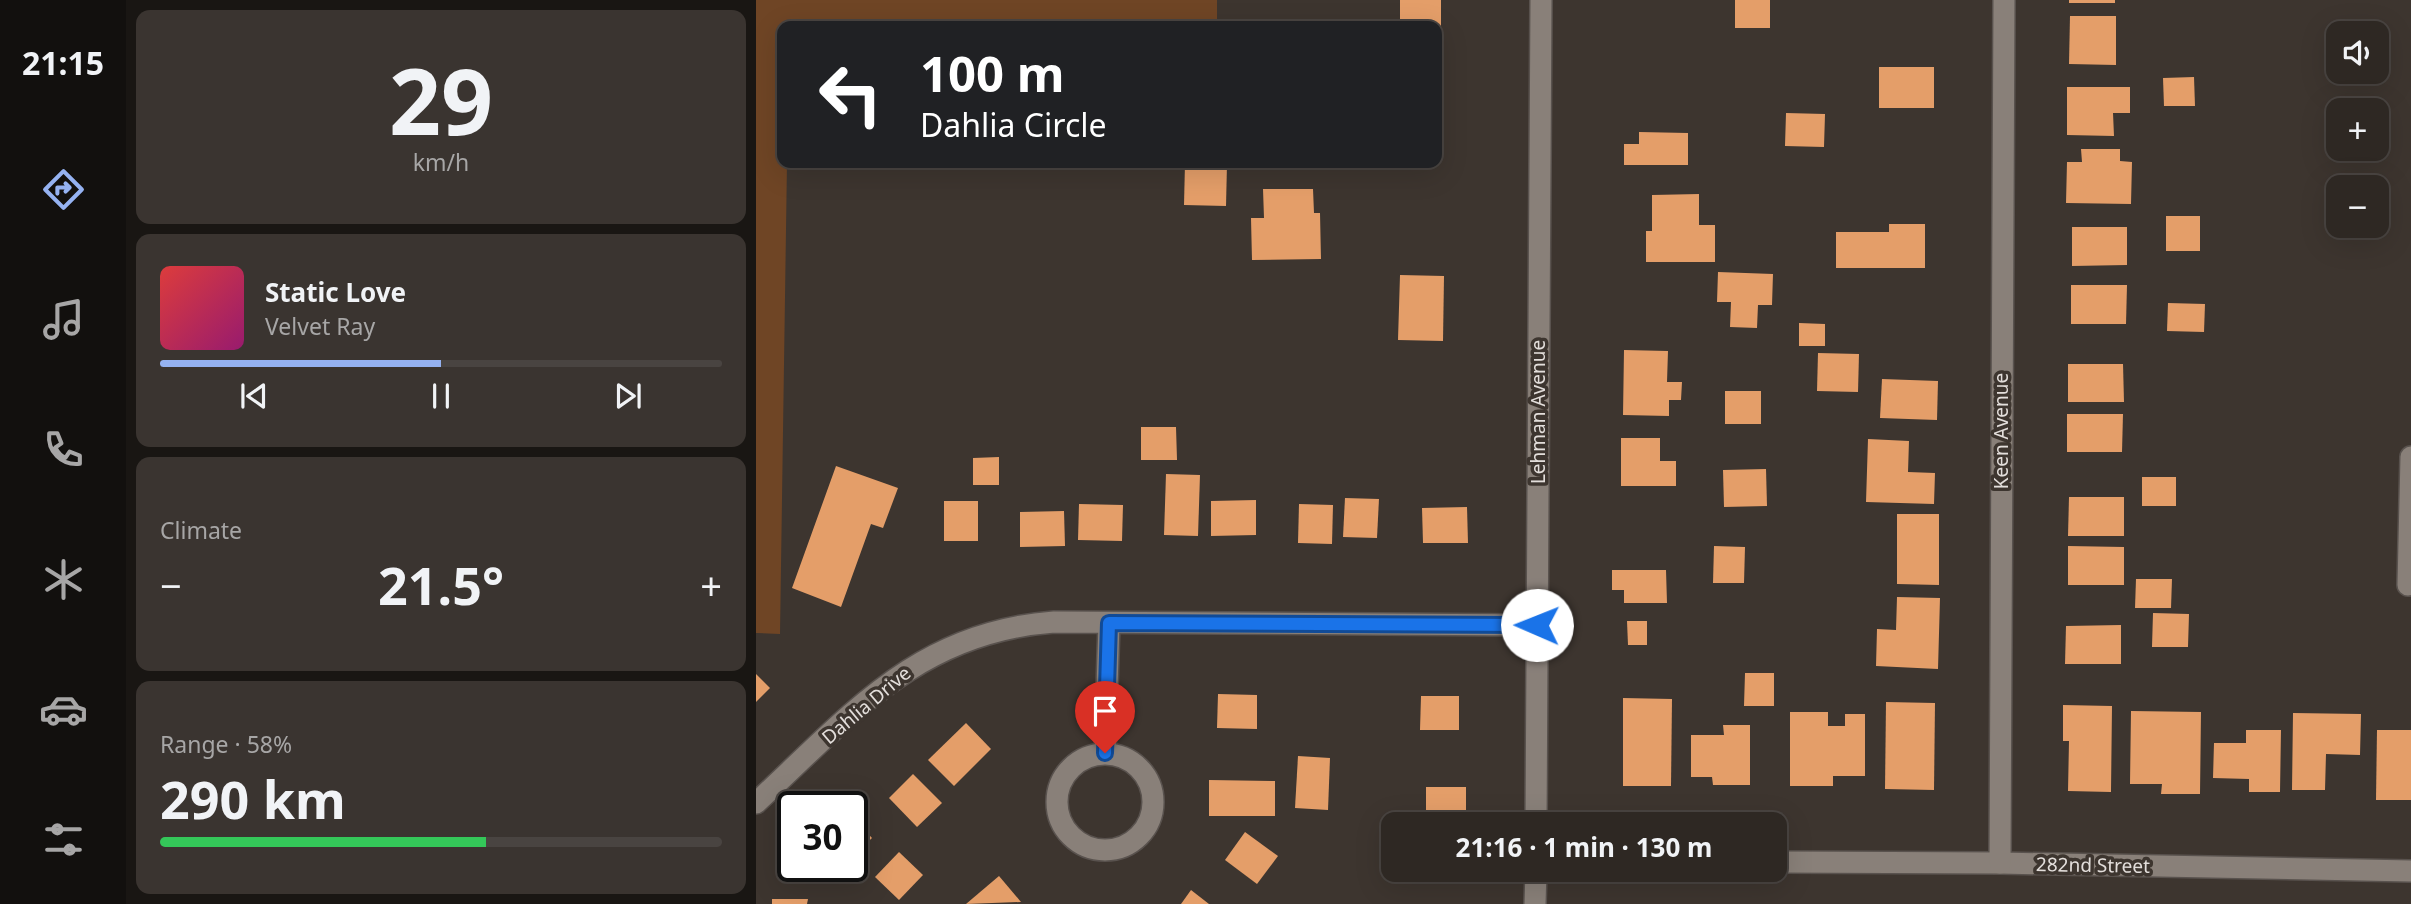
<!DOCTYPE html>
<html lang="en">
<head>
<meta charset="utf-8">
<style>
	body { margin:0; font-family:"Noto Sans",sans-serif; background:#3a3430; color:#f1f3f6; height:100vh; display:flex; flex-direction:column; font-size:26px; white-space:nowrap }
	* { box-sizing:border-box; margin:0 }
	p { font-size:23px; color:#a7a6a6 }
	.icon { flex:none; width:38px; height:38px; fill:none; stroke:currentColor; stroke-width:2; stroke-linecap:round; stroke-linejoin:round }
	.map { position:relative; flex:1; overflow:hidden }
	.panel { display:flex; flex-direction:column; gap:10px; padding:10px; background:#191613; width:630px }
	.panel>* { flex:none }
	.top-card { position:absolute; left:21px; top:21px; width:665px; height:147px; border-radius:14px; box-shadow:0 7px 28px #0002,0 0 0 2px #494441; background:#202124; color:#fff; overflow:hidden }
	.tools { position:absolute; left:1570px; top:21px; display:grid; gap:14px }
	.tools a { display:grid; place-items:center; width:63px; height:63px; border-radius:14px; background:#2e2823; box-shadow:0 7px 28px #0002,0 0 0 2px #494441; font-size:35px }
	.speed { position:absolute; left:21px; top:791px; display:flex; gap:14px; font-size:35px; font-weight:700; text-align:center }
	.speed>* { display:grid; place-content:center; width:91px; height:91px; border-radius:50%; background:#2e2823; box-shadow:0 7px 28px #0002,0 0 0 2px #494441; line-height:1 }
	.speed .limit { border:4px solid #111; border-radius:10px; background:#fff; color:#111 }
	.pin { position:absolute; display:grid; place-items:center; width:60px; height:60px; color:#fff; margin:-72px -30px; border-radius:50% 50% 50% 0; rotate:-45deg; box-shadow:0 0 7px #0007 }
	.pin .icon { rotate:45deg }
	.me { position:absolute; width:77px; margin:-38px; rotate:271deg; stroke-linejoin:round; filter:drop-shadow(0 0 5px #0008) }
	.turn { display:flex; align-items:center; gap:24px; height:147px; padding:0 28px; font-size:32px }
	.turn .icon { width:91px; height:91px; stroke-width:2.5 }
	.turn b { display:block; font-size:49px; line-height:60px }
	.big { font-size:52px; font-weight:700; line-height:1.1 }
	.panel .tile { flex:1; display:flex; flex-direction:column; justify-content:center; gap:10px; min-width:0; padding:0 24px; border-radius:14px; background:#3a3430 }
	.panel .dial { align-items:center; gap:0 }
	.dial b { font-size:91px; line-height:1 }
	.song { display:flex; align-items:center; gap:21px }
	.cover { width:84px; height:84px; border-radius:10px; background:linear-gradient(135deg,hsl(0 70% 55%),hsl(320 70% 35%)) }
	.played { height:7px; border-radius:4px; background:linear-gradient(90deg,#95b2f1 50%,#494441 50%) }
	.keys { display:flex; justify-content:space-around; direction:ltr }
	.heat { display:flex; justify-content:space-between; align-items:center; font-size:38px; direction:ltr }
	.charge { height:10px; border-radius:5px; background:linear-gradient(90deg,#34c759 58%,#494441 0) }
	.trip { position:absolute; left:625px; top:812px; width:406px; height:70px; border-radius:14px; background:#2e2823; box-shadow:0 7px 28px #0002,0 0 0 2px #494441; font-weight:700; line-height:70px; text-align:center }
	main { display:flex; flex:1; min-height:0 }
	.tabs { display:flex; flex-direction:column; width:126px; justify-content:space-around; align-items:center; background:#12100e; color:#a7a6a6 }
	.tabs .icon { width:49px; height:49px }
	.tabs .on { color:#95b2f1 }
	.tabs b { font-size:32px; color:#f1f3f6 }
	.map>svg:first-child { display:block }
	.green { fill:#6f4525 }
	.building { fill:#e49e69 }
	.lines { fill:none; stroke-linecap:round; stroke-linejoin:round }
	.street-casing { stroke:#59524e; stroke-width:24 }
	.secondary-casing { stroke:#59524e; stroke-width:24 }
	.street { stroke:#898079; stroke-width:21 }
	.secondary { stroke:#898079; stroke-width:21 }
	.route-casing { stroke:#114b97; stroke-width:18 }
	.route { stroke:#1a73e8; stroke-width:12 }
	.labels { text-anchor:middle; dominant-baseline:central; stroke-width:7; stroke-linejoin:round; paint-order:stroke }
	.street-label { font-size:19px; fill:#e3dedb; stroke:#3d352f }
</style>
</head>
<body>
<main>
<nav class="tabs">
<b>21:15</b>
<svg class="icon on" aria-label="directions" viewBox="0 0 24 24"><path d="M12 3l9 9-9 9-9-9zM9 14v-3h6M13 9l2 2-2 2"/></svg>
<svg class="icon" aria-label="music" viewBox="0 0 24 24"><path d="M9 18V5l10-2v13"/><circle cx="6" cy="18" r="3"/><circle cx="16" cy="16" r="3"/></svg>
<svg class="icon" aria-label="phone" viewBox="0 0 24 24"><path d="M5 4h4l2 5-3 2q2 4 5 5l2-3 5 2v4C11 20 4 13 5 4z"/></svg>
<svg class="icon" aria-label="climate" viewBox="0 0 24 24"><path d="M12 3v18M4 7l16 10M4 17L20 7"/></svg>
<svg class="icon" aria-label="car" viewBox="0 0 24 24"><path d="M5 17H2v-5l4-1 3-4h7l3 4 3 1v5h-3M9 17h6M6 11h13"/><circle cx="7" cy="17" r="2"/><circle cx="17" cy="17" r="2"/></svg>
<svg class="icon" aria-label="filters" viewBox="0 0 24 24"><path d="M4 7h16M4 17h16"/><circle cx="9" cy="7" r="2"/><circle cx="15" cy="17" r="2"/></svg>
</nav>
<section class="panel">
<div class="tile dial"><b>29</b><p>km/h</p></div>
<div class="tile">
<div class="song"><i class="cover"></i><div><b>Static Love</b><p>Velvet Ray</p></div></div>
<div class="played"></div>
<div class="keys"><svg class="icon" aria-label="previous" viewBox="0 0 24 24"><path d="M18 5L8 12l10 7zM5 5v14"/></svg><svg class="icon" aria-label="pause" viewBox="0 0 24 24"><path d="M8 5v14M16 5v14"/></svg><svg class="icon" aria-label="next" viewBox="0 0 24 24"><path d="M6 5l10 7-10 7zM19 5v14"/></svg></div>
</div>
<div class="tile"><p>Climate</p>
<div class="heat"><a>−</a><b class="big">21.5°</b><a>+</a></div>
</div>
<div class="tile"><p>Range · 58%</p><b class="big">290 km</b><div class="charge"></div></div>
</section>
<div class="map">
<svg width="1655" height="904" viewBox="0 0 1655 904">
	<rect width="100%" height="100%" fill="#3d352f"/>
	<!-- green -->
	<polygon class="green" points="0,0 461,0 461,26 26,26 26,163 31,163 24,634 0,633"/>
	<!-- building -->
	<g class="building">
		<polygon points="644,0 685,0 685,58 681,58 681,26 644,26"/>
		<rect x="979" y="0" width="35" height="28"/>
		<rect x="1313" y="0" width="46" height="3"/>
		<polygon points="1314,16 1360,16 1360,65 1313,64"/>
		<rect x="1123" y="67" width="55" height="41"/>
		<polygon points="1438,77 1439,106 1408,106 1407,78"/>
		<polygon points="1311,87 1374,87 1374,113 1357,113 1358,136 1311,135"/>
		<polygon points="1030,113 1069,114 1068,147 1029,146"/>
		<polygon points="883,132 932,133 932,165 868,165 868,144 883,144"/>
		<polygon points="1325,149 1364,149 1364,161 1376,162 1375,204 1310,203 1311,162 1326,162"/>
		<polygon points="429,163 471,164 470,206 428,205"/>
		<polygon points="507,189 557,189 558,213 564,213 565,259 496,260 495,218 508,218"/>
		<polygon points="943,194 943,225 959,225 959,262 890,262 890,231 896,231 896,195"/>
		<rect x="1410" y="216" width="34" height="35"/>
		<polygon points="1133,224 1169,224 1169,268 1080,268 1080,232 1133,232"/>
		<polygon points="1316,227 1371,227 1371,265 1316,266"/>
		<polygon points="962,272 1017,274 1016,305 1002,305 1001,328 974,327 975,302 961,302"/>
		<polygon points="644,275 688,276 687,341 642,340"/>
		<polygon points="1315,285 1371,285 1370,324 1315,324"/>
		<polygon points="1412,303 1449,304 1448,332 1411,331"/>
		<polygon points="1043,323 1069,324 1069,346 1043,346"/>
		<polygon points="868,350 912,351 911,382 926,382 925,400 913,400 913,416 867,415"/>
		<polygon points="1062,353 1103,354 1102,392 1061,391"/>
		<polygon points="1312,364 1367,364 1368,402 1312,402"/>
		<polygon points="1126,379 1182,381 1181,420 1124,418"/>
		<rect x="969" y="391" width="36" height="33"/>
		<polygon points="1311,414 1367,414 1366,452 1311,452"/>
		<polygon points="385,427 420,427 421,460 385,460"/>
		<polygon points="865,438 904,438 904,461 920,461 920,486 865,486"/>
		<polygon points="1112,439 1153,441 1152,472 1179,473 1178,504 1110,502"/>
		<polygon points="243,457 243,485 217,485 217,458"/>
		<polygon points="80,466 142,488 127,528 115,524 85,607 36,588"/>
		<polygon points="1010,469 1011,506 968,507 967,470"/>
		<polygon points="410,474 444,475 442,536 408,535"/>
		<rect x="1386" y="477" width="34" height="29"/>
		<polygon points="1313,497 1368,497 1368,536 1312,536"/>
		<polygon points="589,498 623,499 621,538 587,537"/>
		<polygon points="500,500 500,535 455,536 455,501"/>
		<rect x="188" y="501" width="34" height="40"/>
		<polygon points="323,504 367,505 366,541 322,540"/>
		<polygon points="543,504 577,505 576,544 542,543"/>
		<polygon points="711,507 712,543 667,543 666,508"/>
		<polygon points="308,511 309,546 264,547 264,512"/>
		<polygon points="1141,514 1183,514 1183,585 1141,584"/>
		<polygon points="958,546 989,547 988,583 957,583"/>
		<polygon points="1312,546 1368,547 1368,585 1312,585"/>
		<polygon points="856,570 910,570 911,603 868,603 868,590 856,590"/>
		<polygon points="1380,579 1416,579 1415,608 1379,608"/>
		<polygon points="1141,597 1184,598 1182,669 1120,666 1121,629 1140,630"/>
		<polygon points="1397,613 1433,614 1432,647 1396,647"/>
		<polygon points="871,621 891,621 891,645 872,645"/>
		<polygon points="1365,625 1365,664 1309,664 1310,626"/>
		<polygon points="989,673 1018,673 1018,706 988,706"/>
		<polygon points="0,674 14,688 0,702"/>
		<polygon points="462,694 501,695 501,729 461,728"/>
		<polygon points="665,696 703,696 703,730 664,730"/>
		<polygon points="867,698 916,699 915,786 867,786"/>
		<polygon points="1130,702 1179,703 1178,790 1129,789"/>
		<polygon points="1307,705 1356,706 1355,792 1312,791 1313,741 1307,741"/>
		<polygon points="1375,711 1445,712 1444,794 1405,794 1406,784 1374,784"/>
		<polygon points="1034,712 1072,712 1072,726 1089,726 1089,714 1109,714 1109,776 1077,776 1077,786 1034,786"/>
		<polygon points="1537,713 1605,714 1604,755 1570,754 1569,790 1536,790"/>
		<polygon points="210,723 235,749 198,786 172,760"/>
		<polygon points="967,725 994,725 994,785 957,785 956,777 935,777 935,735 968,735"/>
		<polygon points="1490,730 1525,730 1524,792 1493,792 1493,779 1457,778 1458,743 1490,743"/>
		<polygon points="1621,730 1655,730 1655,800 1620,800"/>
		<polygon points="542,756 574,758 572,810 539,808"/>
		<polygon points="157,774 186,803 161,827 133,798"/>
		<polygon points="453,780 519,781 519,816 453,816"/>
		<polygon points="670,787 710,787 710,822 670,821"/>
		<polygon points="96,817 116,838 96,857"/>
		<polygon points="489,832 522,856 501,884 469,860"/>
		<polygon points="143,852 167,875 143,900 119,877"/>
		<polygon points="667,870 703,870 702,878 666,878"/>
		<polygon points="243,876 265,902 210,904"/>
		<polygon points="435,890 453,904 425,904"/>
		<polygon points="16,899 52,899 51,904 16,904"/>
	</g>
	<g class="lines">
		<!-- street casing -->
		<g class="street-casing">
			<g id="street">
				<polyline points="1652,585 1655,457"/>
				<polyline points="349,753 353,623"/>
				<circle cx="349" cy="802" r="48"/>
				<path d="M0,803C94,716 161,632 298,622L781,625"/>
				<polyline points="1018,862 1244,863 1655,871"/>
				<polyline points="1244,863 1248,0"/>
			</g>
		</g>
		<!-- secondary casing -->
		<g class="secondary-casing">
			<g id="secondary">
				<polyline points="780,824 785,0"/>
				<polyline points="779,904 780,870"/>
			</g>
		</g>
		<!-- street -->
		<use href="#street" class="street"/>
		<!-- secondary -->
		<use href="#secondary" class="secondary"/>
	</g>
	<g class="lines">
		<!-- route casing -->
		<g class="route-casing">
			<polyline id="route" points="349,753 353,623 781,625"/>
		</g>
		<!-- route -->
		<use href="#route" class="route"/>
	</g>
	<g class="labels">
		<!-- street labels -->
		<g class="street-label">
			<text transform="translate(782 412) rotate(-90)">Lehman Avenue</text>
			<text transform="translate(1245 431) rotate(-90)">Keen Avenue</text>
			<text transform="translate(110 705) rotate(-40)">Dahlia Drive</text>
			<text transform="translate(1337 865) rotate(1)">282nd Street</text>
		</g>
	</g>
</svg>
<div class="tools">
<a><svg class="icon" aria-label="sound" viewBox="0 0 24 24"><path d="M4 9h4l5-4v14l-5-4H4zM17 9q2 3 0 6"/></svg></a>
<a>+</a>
<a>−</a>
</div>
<div class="speed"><div class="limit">30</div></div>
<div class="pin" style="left:349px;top:753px;background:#d93025"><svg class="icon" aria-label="arrive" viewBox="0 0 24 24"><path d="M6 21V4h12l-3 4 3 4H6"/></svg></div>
<svg class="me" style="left:781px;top:625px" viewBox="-20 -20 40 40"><circle r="19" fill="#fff"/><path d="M0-13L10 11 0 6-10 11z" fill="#1a73e8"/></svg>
<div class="trip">21:16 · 1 min · 130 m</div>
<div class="top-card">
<div class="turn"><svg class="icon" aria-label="left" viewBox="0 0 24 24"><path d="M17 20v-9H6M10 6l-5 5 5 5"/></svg><div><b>100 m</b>Dahlia Circle</div></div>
</div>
</div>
</main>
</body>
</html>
